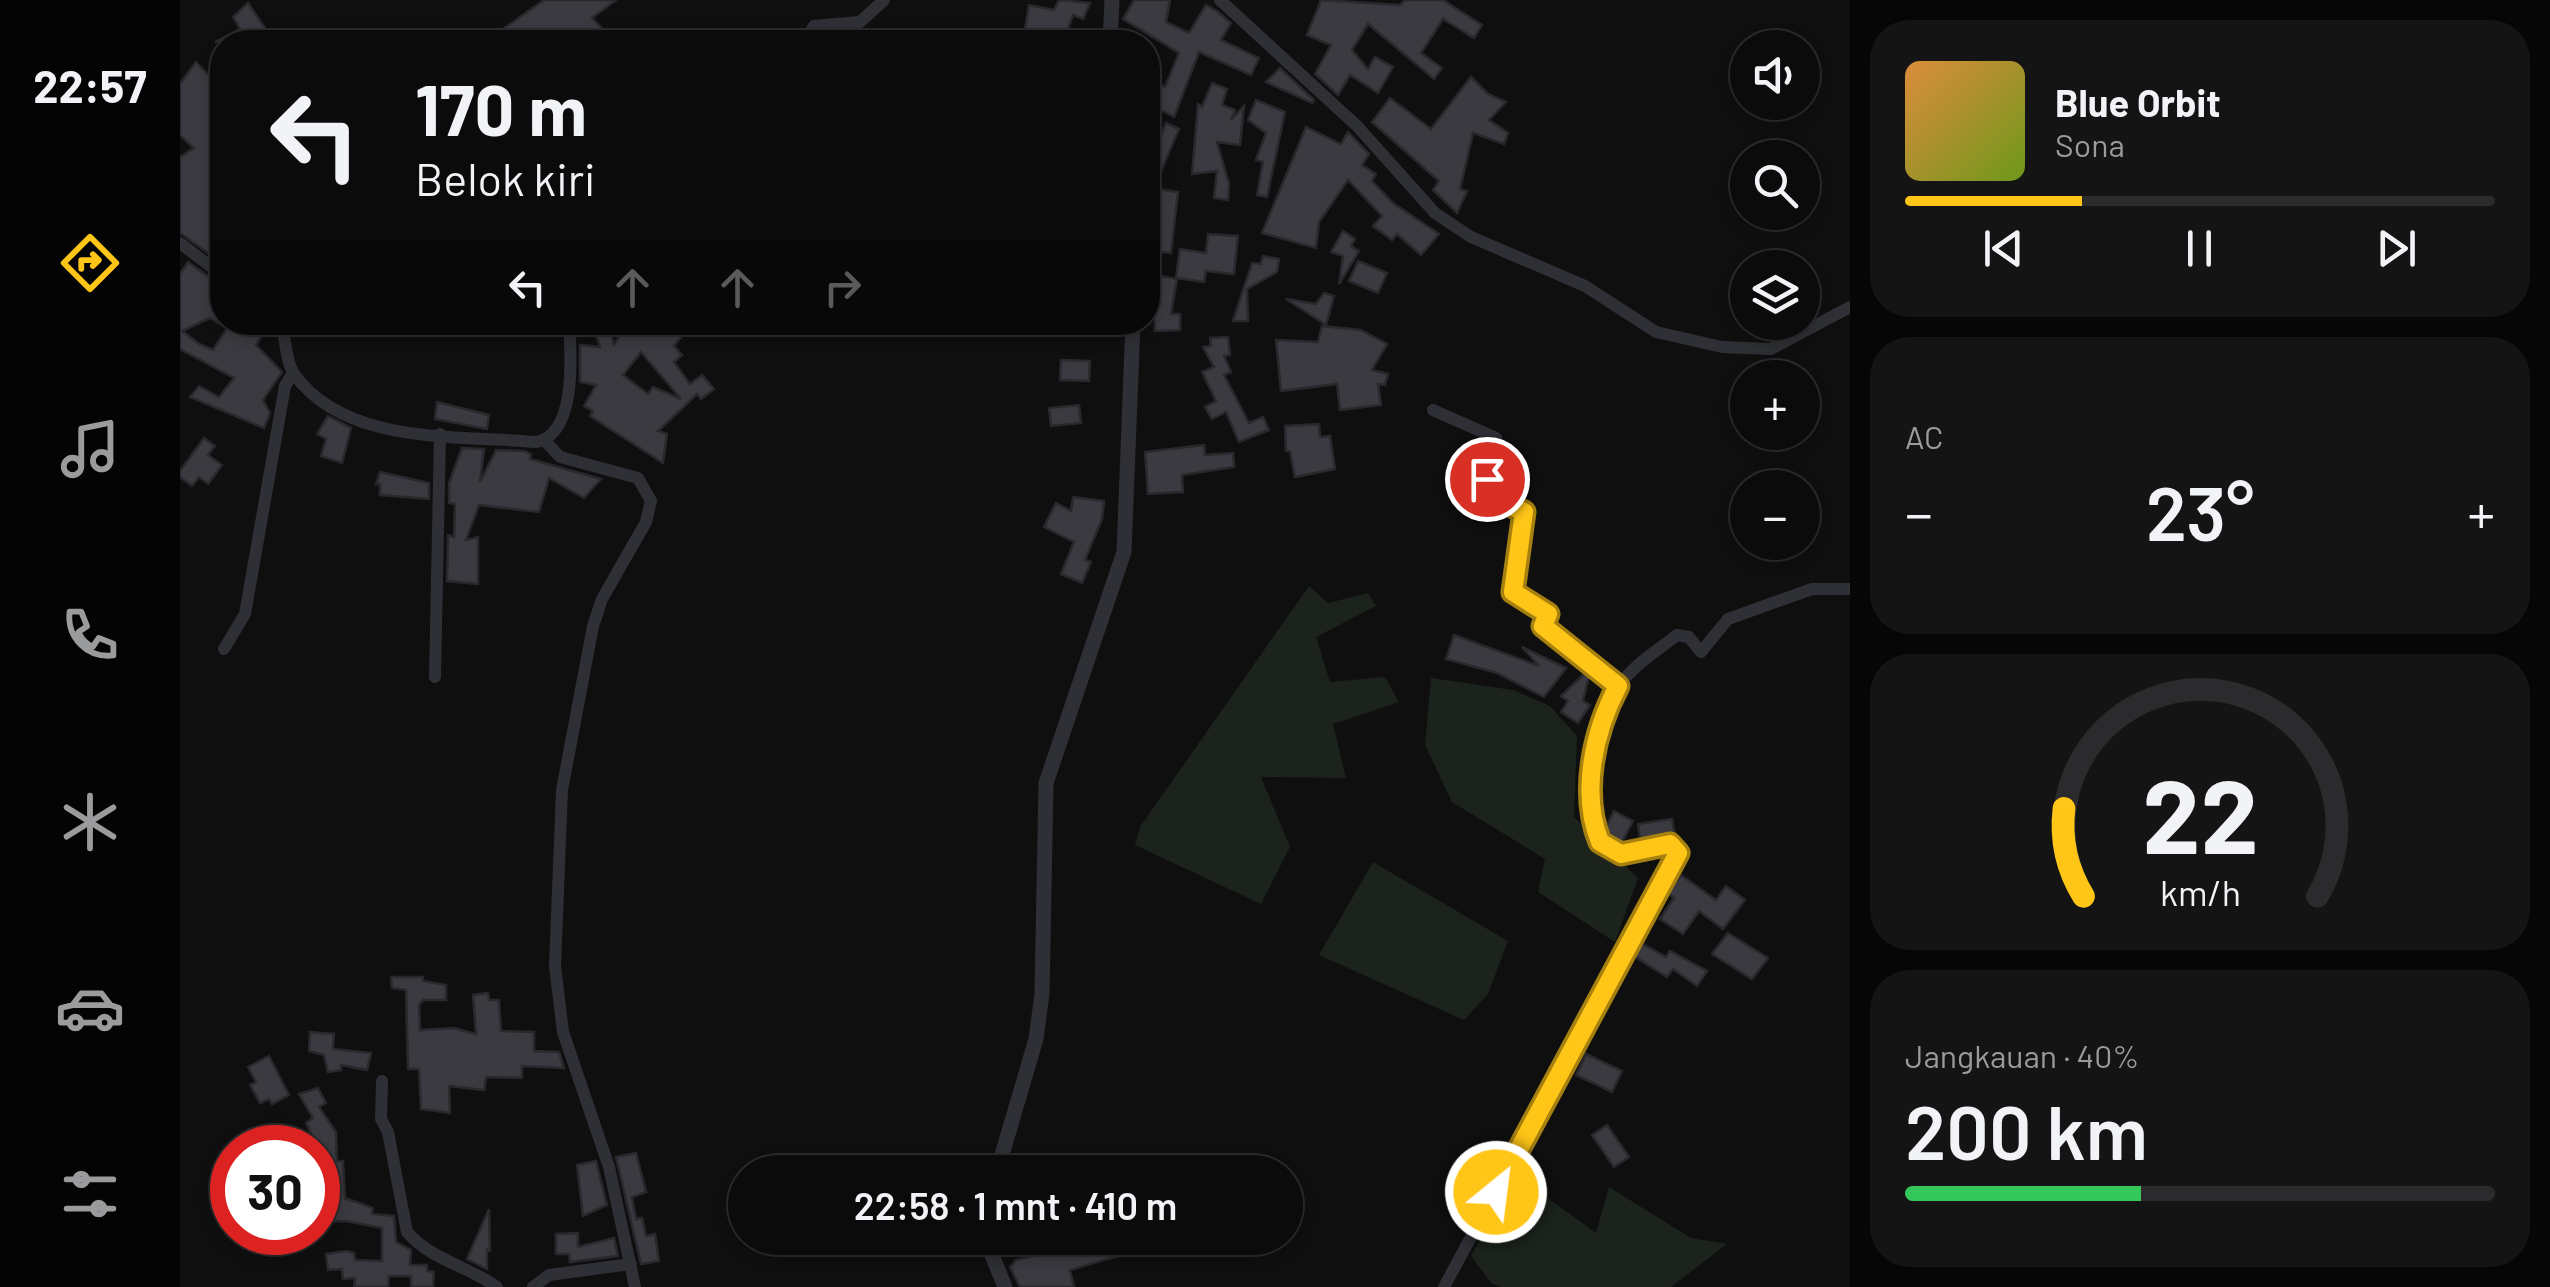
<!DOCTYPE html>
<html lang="id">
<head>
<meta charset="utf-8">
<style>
	body { margin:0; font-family:Barlow,sans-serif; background:#141415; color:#f1f3f6; height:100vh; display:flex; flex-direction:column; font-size:38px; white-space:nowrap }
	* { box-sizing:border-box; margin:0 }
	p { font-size:32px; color:#9a9b9d }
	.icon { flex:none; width:55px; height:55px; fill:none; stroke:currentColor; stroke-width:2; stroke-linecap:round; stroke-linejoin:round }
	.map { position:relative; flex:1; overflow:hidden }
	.panel { display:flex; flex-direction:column; gap:20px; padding:20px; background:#060607; width:700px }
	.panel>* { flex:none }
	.top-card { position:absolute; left:30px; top:30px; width:950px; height:305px; border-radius:40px; box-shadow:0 5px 15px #0003,0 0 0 2px #2b2b2d; background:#0b0b0c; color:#f1f3f6; overflow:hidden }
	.buttons { position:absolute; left:1550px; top:30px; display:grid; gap:20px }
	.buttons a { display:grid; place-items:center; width:90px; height:90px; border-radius:50%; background:#0b0b0c; box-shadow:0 5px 15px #0003,0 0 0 2px #2b2b2d; font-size:50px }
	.speed { position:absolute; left:30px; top:1125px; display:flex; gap:20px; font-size:50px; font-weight:700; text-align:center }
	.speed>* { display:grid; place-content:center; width:130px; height:130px; border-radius:50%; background:#0b0b0c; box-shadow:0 5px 15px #0003,0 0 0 2px #2b2b2d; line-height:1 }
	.speed .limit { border:15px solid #d22; background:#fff; color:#111 }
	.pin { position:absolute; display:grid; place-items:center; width:85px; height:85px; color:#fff; margin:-42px; border:5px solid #fff; border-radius:50%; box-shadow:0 2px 10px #0007 }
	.me { position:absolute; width:110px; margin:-55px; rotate:29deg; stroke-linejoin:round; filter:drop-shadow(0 0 8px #0008) }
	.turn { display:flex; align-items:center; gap:35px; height:210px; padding:0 40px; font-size:45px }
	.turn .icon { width:130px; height:130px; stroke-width:2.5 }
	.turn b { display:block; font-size:70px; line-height:85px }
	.lanes { display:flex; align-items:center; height:95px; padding:0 40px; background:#0003; justify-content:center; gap:50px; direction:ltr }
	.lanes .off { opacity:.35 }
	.big { font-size:75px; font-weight:600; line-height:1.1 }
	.panel .tile { flex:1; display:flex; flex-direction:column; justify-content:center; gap:15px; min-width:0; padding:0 35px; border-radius:40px; background:#141415 }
	.panel .dial { align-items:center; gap:0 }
	.dial svg { height:260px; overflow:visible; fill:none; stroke:#2b2b2d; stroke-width:7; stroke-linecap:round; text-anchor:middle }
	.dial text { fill:#f1f3f6; stroke:none }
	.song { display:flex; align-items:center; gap:30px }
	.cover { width:120px; height:120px; border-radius:15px; background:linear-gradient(135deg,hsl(30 70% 55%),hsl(80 70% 35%)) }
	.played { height:10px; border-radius:5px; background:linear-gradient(90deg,#ffc618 30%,#2b2b2d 30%) }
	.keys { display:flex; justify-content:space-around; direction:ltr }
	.heat { display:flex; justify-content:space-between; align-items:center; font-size:55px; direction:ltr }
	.charge { height:15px; border-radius:8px; background:linear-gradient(90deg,#34c759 40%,#2b2b2d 0) }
	.trip { position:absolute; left:548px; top:1155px; width:575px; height:100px; border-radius:50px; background:#0b0b0c; box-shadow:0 5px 15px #0003,0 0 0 2px #2b2b2d; font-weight:600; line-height:100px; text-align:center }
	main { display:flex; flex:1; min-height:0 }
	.dock { display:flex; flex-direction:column; width:180px; justify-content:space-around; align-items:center; background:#040405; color:#9a9b9d }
	.dock .icon { width:70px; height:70px }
	.dock .current { color:#ffc618 }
	.dock b { font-size:45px; color:#f1f3f6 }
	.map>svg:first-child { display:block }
	.green { fill:#1b231c }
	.building { fill:#3a3a40; stroke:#29282c; stroke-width:2.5; fill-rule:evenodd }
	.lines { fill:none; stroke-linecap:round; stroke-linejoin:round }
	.minor { stroke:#2f3035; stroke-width:12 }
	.tertiary { stroke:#2f3035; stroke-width:15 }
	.route-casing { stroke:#a68110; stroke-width:25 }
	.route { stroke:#ffc618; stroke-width:18 }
</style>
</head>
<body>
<main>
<nav class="dock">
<b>22:57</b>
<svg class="icon current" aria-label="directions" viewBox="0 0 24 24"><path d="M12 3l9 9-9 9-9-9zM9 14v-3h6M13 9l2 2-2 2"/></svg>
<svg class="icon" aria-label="music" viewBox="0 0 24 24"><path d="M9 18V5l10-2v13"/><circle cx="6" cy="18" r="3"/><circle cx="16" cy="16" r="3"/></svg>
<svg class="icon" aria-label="phone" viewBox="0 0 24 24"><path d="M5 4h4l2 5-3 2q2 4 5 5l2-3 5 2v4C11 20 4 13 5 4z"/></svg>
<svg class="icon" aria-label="climate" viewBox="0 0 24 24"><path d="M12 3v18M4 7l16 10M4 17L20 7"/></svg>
<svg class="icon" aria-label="car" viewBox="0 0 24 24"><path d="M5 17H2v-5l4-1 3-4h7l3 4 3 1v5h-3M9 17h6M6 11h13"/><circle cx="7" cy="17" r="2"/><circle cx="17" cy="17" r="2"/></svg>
<svg class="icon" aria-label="filters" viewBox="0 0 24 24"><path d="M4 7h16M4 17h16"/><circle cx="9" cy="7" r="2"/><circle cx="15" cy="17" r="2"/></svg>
</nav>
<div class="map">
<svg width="1670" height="1287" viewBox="0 0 1670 1287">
	<rect width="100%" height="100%" fill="#0f0f10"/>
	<!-- green -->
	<g class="green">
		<polygon points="1129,586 1148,603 1188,593 1196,606 1136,637 1150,682 1205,677 1219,702 1153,724 1166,778 1081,777 1110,847 1081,904 955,845 960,827"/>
		<polygon points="1251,678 1333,690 1370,706 1397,736 1394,817 1458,878 1435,942 1358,892 1365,859 1272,802 1245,745"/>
		<polygon points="1193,862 1328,941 1308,994 1284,1020 1139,955"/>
		<polygon points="1337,1176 1416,1233 1429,1187 1511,1238 1547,1244 1491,1287 1321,1287 1311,1283 1291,1256"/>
	</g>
	<!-- building -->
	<g class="building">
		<polygon points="364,0 436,0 412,18 435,42 327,42 313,36"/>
		<polygon points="879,0 910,3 903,19 893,15 883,42 843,42 849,5 874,10"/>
		<polygon points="954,0 990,0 986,22 1009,33 1026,5 1037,11 1051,23 1041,40 1079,58 1071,75 1019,52 994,117 968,103 968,76 985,87 999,53 943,19"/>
		<polygon points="1141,0 1220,5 1225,0 1263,0 1302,25 1294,38 1263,19 1241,53 1262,68 1254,79 1188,24 1172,50 1188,69 1195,57 1213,67 1198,93 1170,75 1158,95 1135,74 1151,45 1127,35"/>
		<polygon points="68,3 89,34 79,42 35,42 60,29 53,17"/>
		<polygon points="16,62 42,89 42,149 34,159 42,169 42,252 38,260 0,233 0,157 14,148 0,135 0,84"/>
		<polygon points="1100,68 1134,100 1132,103 1086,82"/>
		<polygon points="1291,77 1308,94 1326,102 1309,120 1328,133 1324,144 1293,133 1280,189 1287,191 1277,213 1253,190 1259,181 1192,122 1210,98 1251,129"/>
		<polygon points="1032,83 1047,89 1042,105 1055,110 1051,120 1064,106 1060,145 1037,142 1049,184 1048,200 1034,198 1037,171 1012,174 1018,104 1022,107"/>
		<polygon points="1076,100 1105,112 1087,197 1077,195 1083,162 1076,160 1086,133 1068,120"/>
		<polygon points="986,123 999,129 978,178 968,174 968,129 981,135"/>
		<polygon points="1126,127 1161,144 1168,132 1189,154 1182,165 1196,174 1192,181 1213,203 1259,234 1241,255 1217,234 1212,240 1193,226 1202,216 1168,180 1139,222 1136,248 1082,233"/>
		<polygon points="970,188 998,192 991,253 968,250"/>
		<polygon points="1163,231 1175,239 1171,246 1179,251 1159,284 1163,256 1151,252"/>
		<polygon points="1028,234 1058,236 1054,274 1026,271 1024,282 996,278 1000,249 1026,253"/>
		<polygon points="1083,256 1099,259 1097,272 1067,289 1068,321 1053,321 1072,263 1081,264"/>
		<polygon points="1178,261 1207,273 1198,293 1169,281"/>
		<polygon points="8,262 42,286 42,325 30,318 2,331 19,344 33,350 51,322 90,322 76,345 102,372 83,400 90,413 84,428 10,397 19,386 39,397 54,378 0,349 0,274"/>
		<polygon points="968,274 997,279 991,314 1000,314 1000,330 975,331 974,305 968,304"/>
		<polygon points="1144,293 1154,296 1146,325 1106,299 1136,304"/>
		<path d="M412,322H428L434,344L450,322H460L473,332L481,322H514L494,346L502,355L494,362L510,384L522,375L534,389L521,399L517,394L478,431L487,434L483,463L410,416L413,411L404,406L416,385L400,382V345L420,347ZM461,352L485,380L501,399L473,387L468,394L443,375Z"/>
		<polygon points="1142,326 1181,330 1207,344 1192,370 1208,374 1205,385 1198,384 1201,405 1160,410 1157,384 1101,391 1096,340 1138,342"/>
		<polygon points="1048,337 1050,355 1044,356 1051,372 1044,375 1069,423 1083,417 1089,430 1059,442 1046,412 1032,419 1025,407 1036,401 1022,372 1034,367 1023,347 1031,346 1030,338"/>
		<polygon points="881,360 910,361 909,381 880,380"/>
		<polygon points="257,402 309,415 307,429 255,419"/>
		<polygon points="899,405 901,423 871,426 869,408"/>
		<polygon points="148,416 171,428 162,463 141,456 146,439 137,434"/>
		<polygon points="1139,424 1140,437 1150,436 1155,469 1115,477 1110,451 1106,451 1105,426"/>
		<polygon points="24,438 35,446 28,455 42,465 28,484 19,477 12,486 0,477 0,471"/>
		<polygon points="1024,445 1025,455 1053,453 1054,467 1002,475 1003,492 968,494 965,452"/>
		<polygon points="282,448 304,449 300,482 316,450 344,451 351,454 350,459 421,479 404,498 369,478 359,512 299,505 286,540 298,537 298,584 267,581 268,535 274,537 275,504 269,503 269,483"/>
		<polygon points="200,472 249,483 249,499 200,495 200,484 196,484"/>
		<polygon points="893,497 924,501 922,519 905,560 911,562 902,583 881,574 894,542 864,527 876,503 891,511"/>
		<polygon points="1274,635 1359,666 1342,647 1386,668 1364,697 1317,673 1266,659"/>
		<polygon points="1405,673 1409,676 1403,701 1410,705 1398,723 1381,712 1388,701 1381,696"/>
		<polygon points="1434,811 1453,821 1442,842 1424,830"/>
		<polygon points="1492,819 1495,836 1460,839 1458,824"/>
		<polygon points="1501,875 1536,900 1546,886 1565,900 1543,929 1519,911 1503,934 1480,919 1494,898 1488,893"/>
		<polygon points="1548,933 1588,958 1572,979 1532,954"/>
		<polygon points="1461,943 1486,957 1490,951 1527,971 1517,986 1493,969 1487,977 1454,956"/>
		<polygon points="211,977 243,977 243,981 266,985 266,1000 243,1000 239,1005 240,1030 274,1028 296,1034 293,995 308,993 309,1000 319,1000 321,1031 354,1032 354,1051 379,1052 384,1068 342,1066 342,1078 306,1077 304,1090 269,1086 270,1113 241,1109 239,1069 228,1069 226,990 212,988"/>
		<polygon points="130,1032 154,1034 153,1049 191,1053 187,1070 161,1065 161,1070 148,1072 144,1055 129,1051"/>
		<polygon points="1406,1054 1442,1071 1432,1092 1396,1075"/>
		<polygon points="89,1056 109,1095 92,1104 89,1099 80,1103 70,1085 76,1082 68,1067"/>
		<polygon points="138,1088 146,1103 139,1107 156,1132 157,1161 163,1161 165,1198 193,1208 192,1214 214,1216 216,1242 231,1250 230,1265 247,1265 247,1271 254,1272 253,1287 231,1287 231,1276 209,1276 208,1287 174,1287 175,1278 163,1279 162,1269 148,1270 146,1254 167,1251 174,1253 175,1260 202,1261 202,1228 166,1221 138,1222 138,1148 126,1123 133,1118 119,1094"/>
		<polygon points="1427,1125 1449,1157 1434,1167 1412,1135"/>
		<polygon points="456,1153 466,1192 452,1197 456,1219 462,1218 466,1236 475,1234 479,1261 461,1264 436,1157"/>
		<polygon points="416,1161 427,1205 403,1216 397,1165"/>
		<polygon points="309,1209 310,1251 307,1250 307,1269 287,1259"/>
		<polygon points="398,1233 398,1247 434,1238 438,1256 390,1262 389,1254 376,1254 376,1234"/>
		<polygon points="929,1238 940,1238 951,1252 890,1270 894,1287 840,1287 830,1267 836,1260"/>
	</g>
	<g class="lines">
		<!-- minor -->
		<g class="minor">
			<polyline points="1040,0 1177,126 1255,213 1291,237 1405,286 1476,332 1542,347 1591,349 1670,307"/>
			<polyline points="624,42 634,26 680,22 704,0"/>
			<polyline points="0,243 42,275"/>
			<path d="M101,322C106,338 105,360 114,374C166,446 278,435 357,442C397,433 391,355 389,322"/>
			<polyline points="1253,410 1316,438 1308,491 1344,513 1333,592 1368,614 1363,627 1438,686"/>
			<polyline points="365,441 380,457 458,478 471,501 466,522 422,599 413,626 382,790 375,966 383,1032 429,1167 455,1287"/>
			<polyline points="44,649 65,614 105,386 113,373"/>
			<polyline points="255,677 260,434"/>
			<path d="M202,1081L201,1119L208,1132L227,1232C251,1260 288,1266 317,1287"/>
			<polyline points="353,1287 369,1275 451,1264"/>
			<path d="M1264,1287L1498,853L1490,844L1436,853C1386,835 1416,759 1426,724C1429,711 1429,699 1438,687C1453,665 1477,651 1497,635L1509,637L1521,652L1548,619L1632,589H1670"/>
		</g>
		<!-- tertiary -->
		<g class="tertiary">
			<polyline points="930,42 932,0"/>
			<polyline points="817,1172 856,1039 862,994 866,783 944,552 953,322"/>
			<polyline points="805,1238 825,1287"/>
		</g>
	</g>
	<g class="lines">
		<!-- route casing -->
		<g class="route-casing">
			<path id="route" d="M1307,479L1311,496L1344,512L1333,592L1368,614L1363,626L1438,686C1414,731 1400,793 1420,842L1441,854L1490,844L1498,853L1316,1192"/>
		</g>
		<!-- route -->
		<use href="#route" class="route"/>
	</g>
</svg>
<div class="buttons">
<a><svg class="icon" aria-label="sound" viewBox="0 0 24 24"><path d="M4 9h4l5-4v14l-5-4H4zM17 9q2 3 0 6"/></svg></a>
<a><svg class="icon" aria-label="search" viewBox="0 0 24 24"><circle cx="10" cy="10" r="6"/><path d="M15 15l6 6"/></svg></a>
<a><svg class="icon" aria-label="layers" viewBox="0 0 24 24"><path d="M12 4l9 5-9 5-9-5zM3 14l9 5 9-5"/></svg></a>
<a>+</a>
<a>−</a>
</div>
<div class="speed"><div class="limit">30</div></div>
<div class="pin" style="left:1307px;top:479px;background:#d93025"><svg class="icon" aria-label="arrive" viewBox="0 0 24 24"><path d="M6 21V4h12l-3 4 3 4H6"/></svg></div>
<svg class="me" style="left:1316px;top:1192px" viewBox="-20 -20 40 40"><circle r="17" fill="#ffc618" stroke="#fff" stroke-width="3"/><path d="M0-11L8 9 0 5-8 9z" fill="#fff"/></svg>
<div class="trip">22:58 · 1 mnt · 410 m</div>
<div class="top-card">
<div class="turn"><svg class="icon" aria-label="left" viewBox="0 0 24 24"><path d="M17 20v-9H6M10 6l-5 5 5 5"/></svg><div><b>170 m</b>Belok kiri</div></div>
<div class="lanes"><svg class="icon" aria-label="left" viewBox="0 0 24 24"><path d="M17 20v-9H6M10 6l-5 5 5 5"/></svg><svg class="icon off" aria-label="ahead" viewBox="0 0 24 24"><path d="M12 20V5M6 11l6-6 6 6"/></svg><svg class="icon off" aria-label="ahead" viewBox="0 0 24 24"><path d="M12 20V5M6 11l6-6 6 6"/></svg><svg class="icon off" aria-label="right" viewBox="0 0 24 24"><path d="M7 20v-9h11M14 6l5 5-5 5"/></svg></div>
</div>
</div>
<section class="panel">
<div class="tile">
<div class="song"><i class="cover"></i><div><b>Blue Orbit</b><p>Sona</p></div></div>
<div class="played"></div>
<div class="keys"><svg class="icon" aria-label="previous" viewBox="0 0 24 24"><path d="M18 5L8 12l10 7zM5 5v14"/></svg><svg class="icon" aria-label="pause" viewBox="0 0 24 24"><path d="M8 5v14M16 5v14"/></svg><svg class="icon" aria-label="next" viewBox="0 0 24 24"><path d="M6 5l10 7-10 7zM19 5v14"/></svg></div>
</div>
<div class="tile"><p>AC</p>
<div class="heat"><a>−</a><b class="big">23°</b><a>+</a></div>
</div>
<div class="tile dial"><svg viewBox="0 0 100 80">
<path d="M14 69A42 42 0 1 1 86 69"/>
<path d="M14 69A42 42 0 0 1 8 42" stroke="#ffc618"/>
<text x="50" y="56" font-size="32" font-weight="700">22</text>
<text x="50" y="72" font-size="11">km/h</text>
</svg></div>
<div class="tile"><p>Jangkauan · 40%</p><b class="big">200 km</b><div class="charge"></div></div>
</section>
</main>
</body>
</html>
